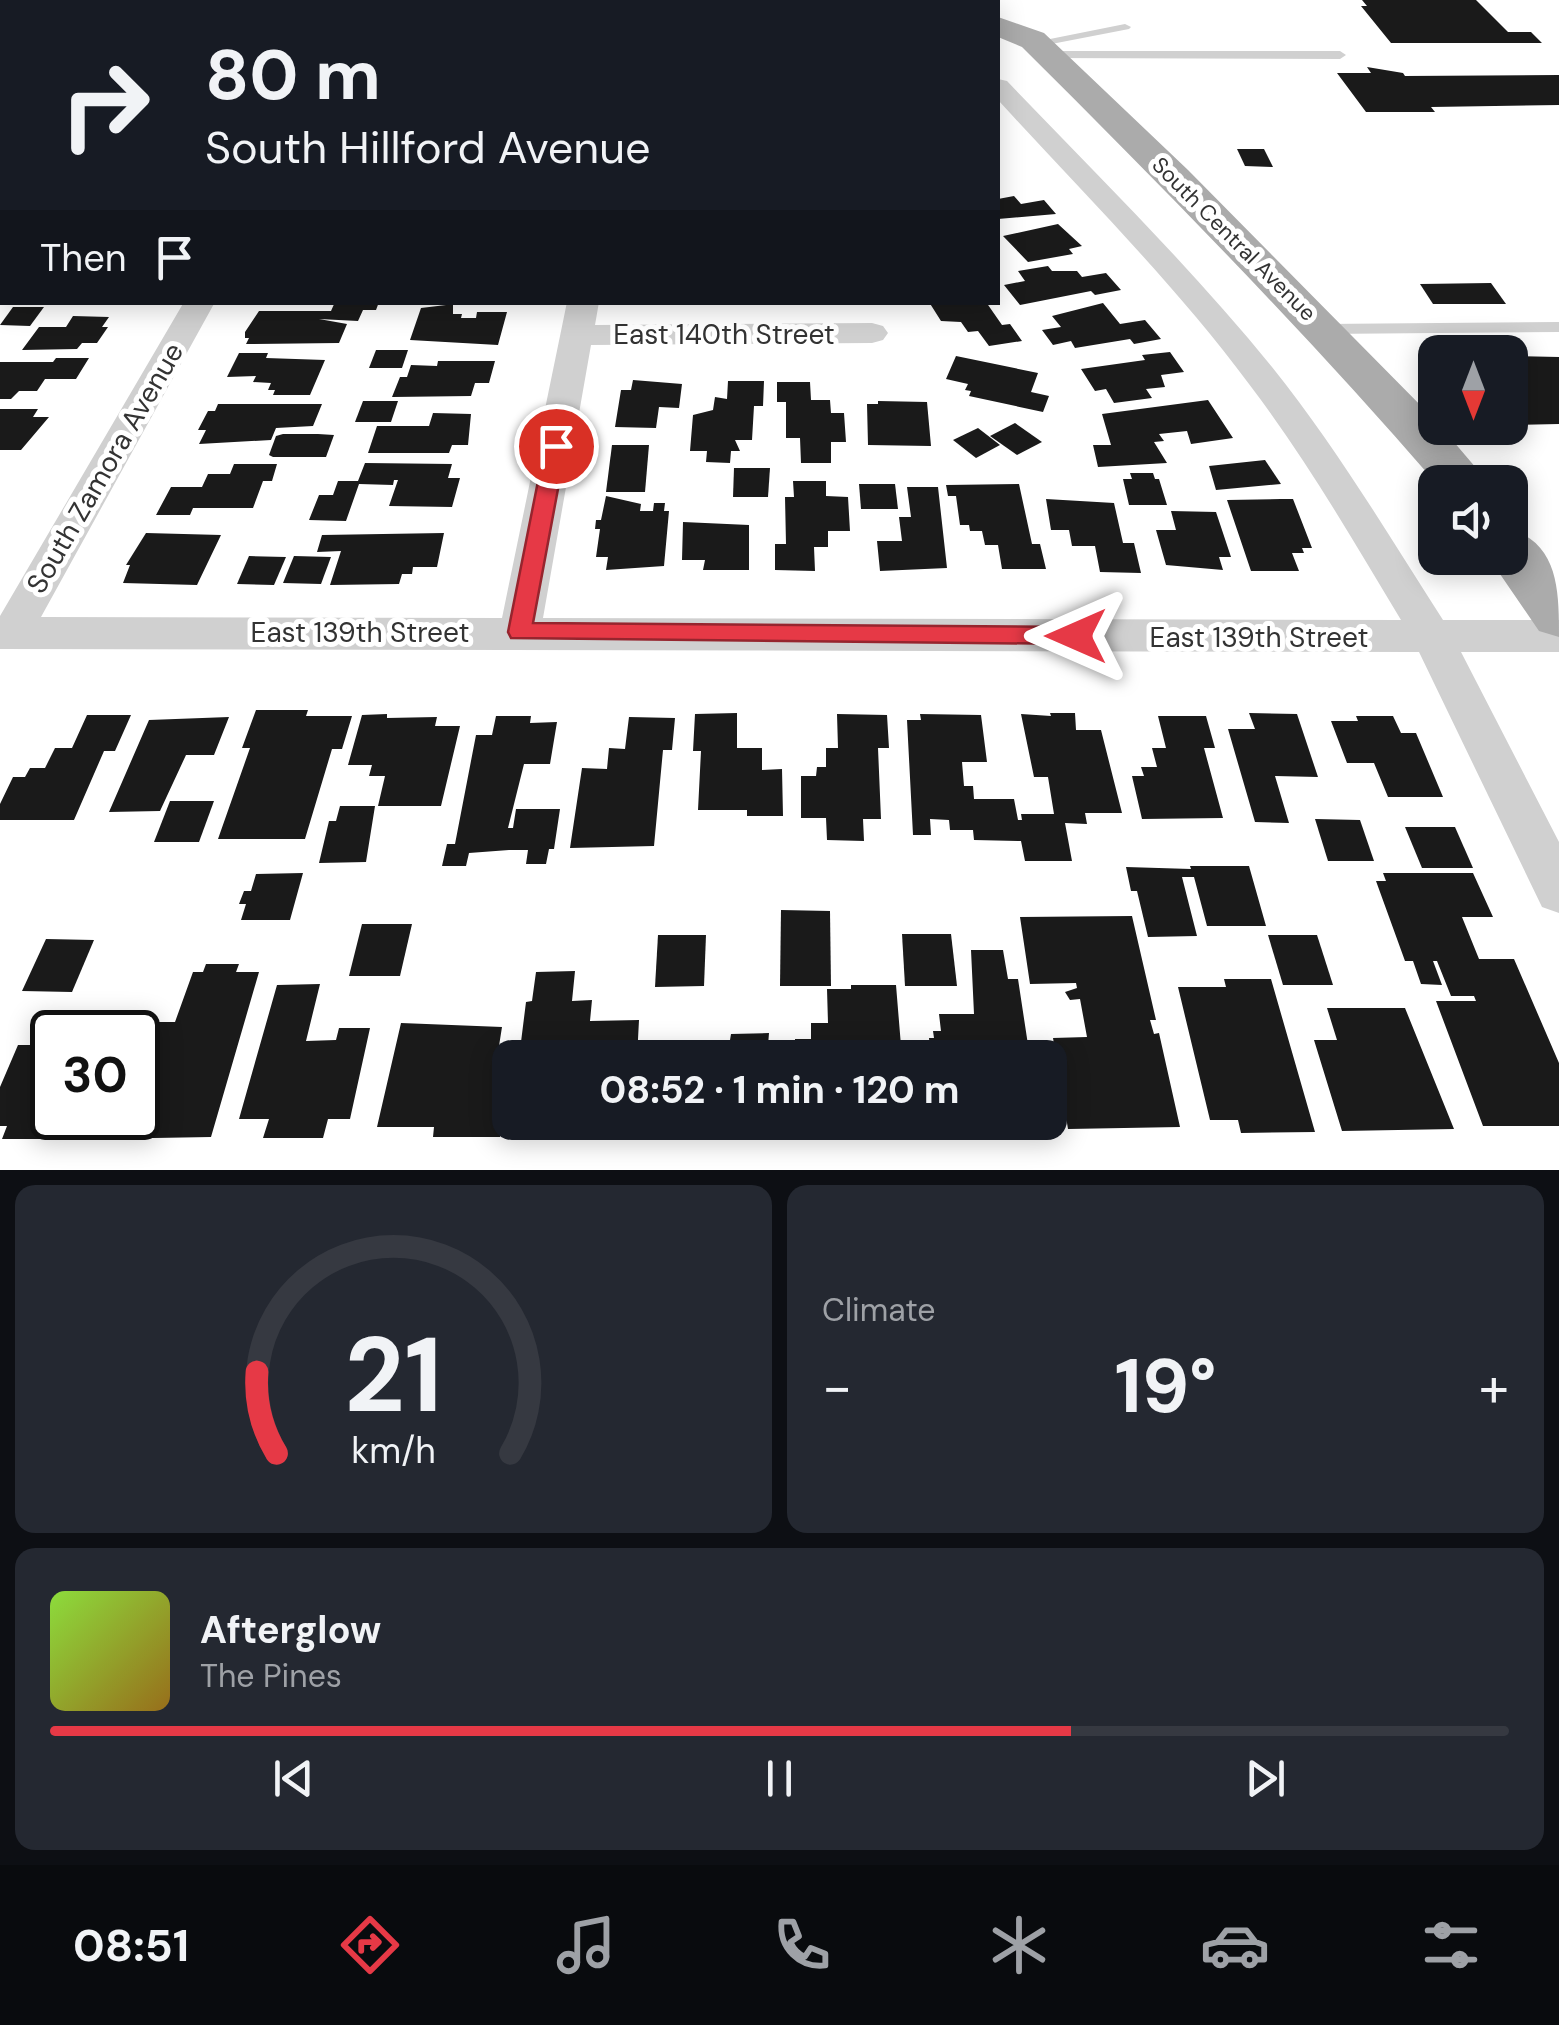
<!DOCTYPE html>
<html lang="en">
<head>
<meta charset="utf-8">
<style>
	body { margin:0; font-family:"DM Sans",sans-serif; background:#242831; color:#f1f3f6; height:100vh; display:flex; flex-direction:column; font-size:38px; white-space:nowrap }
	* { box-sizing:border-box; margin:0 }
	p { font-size:32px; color:#9ea1a6 }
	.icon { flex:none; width:55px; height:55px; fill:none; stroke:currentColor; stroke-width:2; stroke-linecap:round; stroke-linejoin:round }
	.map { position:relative; height:1170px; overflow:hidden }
	.panel { display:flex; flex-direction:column; gap:15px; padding:15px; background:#0d0f14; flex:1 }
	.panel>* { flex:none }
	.guide { position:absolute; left:0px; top:0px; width:1000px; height:305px; box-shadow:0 5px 25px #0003; background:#171b24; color:#f1f3f6; overflow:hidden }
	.needle { width:65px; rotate:180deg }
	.fabs { position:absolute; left:1418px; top:335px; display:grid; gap:20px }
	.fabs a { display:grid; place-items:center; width:110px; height:110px; border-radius:20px; background:#171b24; box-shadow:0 5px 25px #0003; font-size:50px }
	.speed { position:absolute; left:30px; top:1010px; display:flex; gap:20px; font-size:50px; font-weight:700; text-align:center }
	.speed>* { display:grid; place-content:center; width:130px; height:130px; border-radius:50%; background:#171b24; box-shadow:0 5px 25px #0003; line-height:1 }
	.speed .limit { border:5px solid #111; border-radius:15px; background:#fff; color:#111 }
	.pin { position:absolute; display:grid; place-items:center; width:85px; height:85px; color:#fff; margin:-42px; border:5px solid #fff; border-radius:50%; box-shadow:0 2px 10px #0007 }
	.me { position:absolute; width:110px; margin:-55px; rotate:270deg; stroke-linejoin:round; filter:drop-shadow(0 0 8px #0008) }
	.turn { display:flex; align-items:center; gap:35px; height:210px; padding:0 40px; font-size:45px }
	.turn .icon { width:130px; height:130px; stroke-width:2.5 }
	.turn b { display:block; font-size:70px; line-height:85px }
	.then { display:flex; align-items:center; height:95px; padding:0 40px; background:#0003; gap:20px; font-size:38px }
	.big { font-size:75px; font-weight:700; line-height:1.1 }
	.panel .tile { flex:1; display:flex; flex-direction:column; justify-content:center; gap:15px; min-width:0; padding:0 35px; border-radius:20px; background:#242831 }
	.panel .dial { align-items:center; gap:0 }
	.dial svg { height:260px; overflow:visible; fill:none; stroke:#363941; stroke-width:7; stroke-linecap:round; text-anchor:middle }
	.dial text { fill:#f1f3f6; stroke:none }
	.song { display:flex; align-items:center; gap:30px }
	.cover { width:120px; height:120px; border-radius:15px; background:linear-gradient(135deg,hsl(90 70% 55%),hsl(40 70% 35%)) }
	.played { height:10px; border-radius:5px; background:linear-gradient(90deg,#e63946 70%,#363941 70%) }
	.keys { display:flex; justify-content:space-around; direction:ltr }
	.heat { display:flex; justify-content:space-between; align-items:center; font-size:55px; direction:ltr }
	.panel .tiles { flex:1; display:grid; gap:15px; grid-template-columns:1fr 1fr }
	.tile:last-child { grid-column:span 2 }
	.trip { position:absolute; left:492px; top:1040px; width:575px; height:100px; border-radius:20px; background:#171b24; box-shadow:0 5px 25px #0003; font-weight:700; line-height:100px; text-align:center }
	.dock { display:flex; height:160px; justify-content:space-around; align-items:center; background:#090b0e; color:#9ea1a6 }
	.dock .icon { width:70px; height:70px }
	.dock .selected { color:#e63946 }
	.dock b { font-size:45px; color:#f1f3f6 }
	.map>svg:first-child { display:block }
	.building { fill:#1a1a1a }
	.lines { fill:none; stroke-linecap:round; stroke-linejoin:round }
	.service { fill:#d0d0d0; fill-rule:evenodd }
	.minor { fill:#d0d0d0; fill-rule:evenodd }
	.primary { fill:#ababab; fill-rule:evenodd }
	.route { fill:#e63946; stroke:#96252e; stroke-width:2.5 }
	.labels { text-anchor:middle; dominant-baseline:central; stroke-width:10; stroke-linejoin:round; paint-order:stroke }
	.far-street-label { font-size:22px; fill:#333; stroke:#fff }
	.street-label { font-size:28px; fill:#333; stroke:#fff }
</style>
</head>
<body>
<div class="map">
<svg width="1559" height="1170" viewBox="0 0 1559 1170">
	<rect width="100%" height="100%" fill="#fff"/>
	<!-- building -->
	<g class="building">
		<polygon points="1362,0 1476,0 1508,32 1531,32 1542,43 1391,43 1361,6 1367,6"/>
		<polygon points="1367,67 1403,73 1405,76 1559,75 1559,105 1431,107 1435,112 1366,112 1337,73 1371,73"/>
		<polygon points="1237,149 1264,149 1273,167 1245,166"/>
		<polygon points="1014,196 1021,204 1044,200 1056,214 998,219 998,199"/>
		<polygon points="1058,224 1082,246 1069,249 1073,254 1028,262 1003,236"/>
		<polygon points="1048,266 1052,271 1077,271 1082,277 1106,273 1121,290 1095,295 1091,291 1020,305 1004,285 1025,281 1018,271"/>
		<polygon points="1491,283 1506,304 1433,304 1420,284"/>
		<polygon points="335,302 379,302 376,310 363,310 358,321 319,319 347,324 339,343 246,344 249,338 245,338 245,332 259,311 331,311"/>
		<polygon points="929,302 986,302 1002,325 1010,324 1022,341 989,346 978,331 968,332 961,322 941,321"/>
		<polygon points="1103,303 1120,324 1145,320 1161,339 1134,344 1130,339 1075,348 1071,341 1053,345 1042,330 1061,327 1052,316"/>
		<polygon points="446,305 453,305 453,314 462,314 461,318 476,318 477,312 507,312 498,345 410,340 421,308"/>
		<polygon points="13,307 44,307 30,326 0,325"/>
		<polygon points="73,316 109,317 102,327 108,327 97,343 82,343 77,349 22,350 39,327 66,327"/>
		<polygon points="376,350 408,350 402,368 369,368"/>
		<polygon points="1170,352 1184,372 1161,375 1165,387 1146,389 1152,398 1114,403 1106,389 1095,391 1081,369 1145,360 1142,355"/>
		<polygon points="239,353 268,353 266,358 325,360 310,395 273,395 275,390 268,390 271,383 253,382 256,376 227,377"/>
		<polygon points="956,356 1038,373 1031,392 1049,396 1043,412 969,396 971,391 965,390 968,384 946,379"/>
		<polygon points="1510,356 1559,357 1559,424 1514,425 1510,419"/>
		<polygon points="56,358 89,358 76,379 45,379 37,391 19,391 11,399 0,399 0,362 53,362"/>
		<polygon points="438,361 495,361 489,383 475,383 471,396 392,397 400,377 407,377 411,365 437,366"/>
		<polygon points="633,380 682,384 679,408 659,407 656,428 615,427 621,390 631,390"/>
		<polygon points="728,381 764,381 763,406 754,406 752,440 735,440 740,451 731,451 730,463 706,462 707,451 690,451 693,415 713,410 715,397 727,399"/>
		<polygon points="777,382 810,382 811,400 830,400 831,413 844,413 846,442 831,442 831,463 801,463 800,438 786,438 786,402 777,402"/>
		<polygon points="1208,400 1233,438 1191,444 1187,431 1159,434 1164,441 1154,442 1167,463 1098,467 1093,445 1111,445 1102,414"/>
		<polygon points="363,401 398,401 391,422 355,422"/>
		<polygon points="878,401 927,402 931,446 868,445 867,404 878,404"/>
		<polygon points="218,404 322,404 313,426 276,428 271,440 199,444 206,430 198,430 208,411 215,411"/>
		<polygon points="0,409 38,409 33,417 49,417 21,450 0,450"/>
		<polygon points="433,413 471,414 468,445 452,445 449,453 368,453 377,426 429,426"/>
		<polygon points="1015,423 1042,442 1017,455 990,436"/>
		<polygon points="978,428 1000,445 976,458 953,440"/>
		<polygon points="283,434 318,434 334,435 326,457 273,457 269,455 276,436"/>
		<polygon points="612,445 649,445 645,492 606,492"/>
		<polygon points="1265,460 1281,484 1216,490 1209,466"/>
		<polygon points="365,463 452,464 448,478 460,478 452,507 389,506 398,480 394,480 393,485 359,484 346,521 309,520 319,495 333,495 338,481 358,481"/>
		<polygon points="234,464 277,464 272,481 263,481 253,508 193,508 190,515 156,515 171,487 202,487 208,474 230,474"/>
		<polygon points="734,468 770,468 768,497 733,497"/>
		<polygon points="1130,473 1153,473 1155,479 1159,479 1167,505 1129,505 1123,479 1132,479"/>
		<polygon points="793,481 826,481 826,496 848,497 850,531 828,531 828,547 814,547 815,571 775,570 775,544 786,544 785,497 794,497"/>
		<polygon points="859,484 895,484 898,509 861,509"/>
		<polygon points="1019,484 1032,544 1040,544 1046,569 1002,569 998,545 985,545 982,531 970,531 969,525 960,525 956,496 948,496 946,485"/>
		<polygon points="907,487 938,487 947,568 880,571 877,541 902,541 899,517 911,517"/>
		<polygon points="606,496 641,504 640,511 653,511 654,503 665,503 664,511 669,511 664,566 606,570 608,557 596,557 600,529 595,529 596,520 601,520"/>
		<polygon points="1046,499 1114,503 1123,543 1134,543 1141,573 1100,572 1095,546 1072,546 1069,530 1051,530"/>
		<polygon points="1281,499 1293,499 1312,548 1302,548 1304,553 1292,553 1299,571 1251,571 1227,500"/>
		<polygon points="1171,511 1216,512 1231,557 1219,557 1223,570 1166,565 1156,530 1176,530"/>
		<polygon points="683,522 749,525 749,570 703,570 705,560 682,560"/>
		<polygon points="146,533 221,535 197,585 123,583 130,565 126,565"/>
		<polygon points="444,533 437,567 413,567 412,574 402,574 399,584 330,585 341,551 317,552 322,535"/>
		<polygon points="249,556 286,557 274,585 237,584"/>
		<polygon points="294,556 331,557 321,584 283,583"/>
		<polygon points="256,710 308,710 306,716 352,716 342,749 332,749 305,839 218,839 250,748 242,748"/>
		<polygon points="737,713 737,748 762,748 762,770 782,769 783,816 747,816 747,810 698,810 701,751 693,751 695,714"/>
		<polygon points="1050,713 1075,713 1076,730 1101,730 1122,813 1085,813 1087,824 1065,823 1072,861 1025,861 1021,841 974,840 973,830 950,830 949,820 930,819 931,835 913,835 907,720 921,720 920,714 981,715 987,762 962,762 964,786 973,786 974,799 1014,799 1018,820 1022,820 1021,814 1054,814 1048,777 1034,777 1021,714 1051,716"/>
		<polygon points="1249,713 1297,714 1318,777 1275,776 1289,823 1255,822 1228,729 1255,729"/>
		<polygon points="387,714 387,718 437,717 435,726 460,726 441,806 378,806 385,776 369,776 372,765 348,765 362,715"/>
		<polygon points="837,714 887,715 889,748 878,748 881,819 863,819 864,841 827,840 826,818 801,818 801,776 816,776 817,767 826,767 826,748 838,748"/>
		<polygon points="87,715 131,715 115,751 104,751 74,820 0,820 0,804 13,777 25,777 30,768 45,768 55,748 72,748"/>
		<polygon points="496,716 531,716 530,723 557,722 550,764 524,764 508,828 513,828 516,809 560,809 554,849 549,849 546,864 526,864 528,850 509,850 469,853 466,866 442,866 447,844 455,844 476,735 492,735"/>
		<polygon points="1158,716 1206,716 1215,748 1204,748 1223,818 1142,819 1132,776 1144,776 1141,767 1157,767 1152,748 1166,748"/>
		<polygon points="1356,716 1393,716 1401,733 1416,733 1443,797 1388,797 1374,763 1347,763 1331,721 1358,721"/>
		<polygon points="229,717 214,755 186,755 160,811 109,812 149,720"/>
		<polygon points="629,717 675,718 672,750 663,750 654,846 570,848 582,768 607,769 609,748 625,749"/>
		<polygon points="170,801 214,801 199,842 154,842"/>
		<polygon points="340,806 375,806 366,862 319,863 329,821 336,821"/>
		<polygon points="1315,819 1360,820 1374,861 1328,861"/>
		<polygon points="1405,827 1455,827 1473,868 1422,868"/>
		<polygon points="1190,866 1249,866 1266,926 1207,926 1194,877 1182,877 1197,936 1148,937 1137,891 1131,891 1126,867 1191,869"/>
		<polygon points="303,873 290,920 241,920 246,904 239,904 244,891 251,891 256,874"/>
		<polygon points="1383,873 1473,873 1493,917 1462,917 1479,959 1514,959 1559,1063 1559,1126 1483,1126 1436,1001 1476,1001 1474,996 1451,996 1437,961 1433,961 1442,985 1421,984 1413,961 1405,961 1376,881 1386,881"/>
		<polygon points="781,910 830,911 831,986 780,986"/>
		<polygon points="1132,916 1156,1020 1150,1020 1154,1034 1159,1033 1180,1127 1068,1129 1053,1038 1087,1037 1080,999 1070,1000 1065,992 1077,988 1076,983 1030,984 1020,917"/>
		<polygon points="362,924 412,924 400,976 349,976"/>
		<polygon points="902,934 951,934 957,986 905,986"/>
		<polygon points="658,935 706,935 704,986 655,987"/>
		<polygon points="1268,935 1317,935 1333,985 1283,985"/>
		<polygon points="46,939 94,940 72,992 22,991"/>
		<polygon points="971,950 1003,950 1008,979 1018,979 1030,1058 931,1058 929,1038 934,1038 933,1031 941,1031 939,1014 974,1014"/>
		<polygon points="206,964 239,964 236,972 259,972 211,1137 97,1139 104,1118 138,1118 135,1032 138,1022 175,1022 193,972 203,972"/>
		<polygon points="575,971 572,1001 592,1000 590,1021 639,1020 637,1058 519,1058 526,1002 532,1001 536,972"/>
		<polygon points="1224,979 1271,979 1315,1132 1241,1133 1238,1120 1210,1120 1178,987 1226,987"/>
		<polygon points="320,984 306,1041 336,1040 339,1028 370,1028 350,1119 328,1119 323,1138 263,1138 269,1119 239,1119 277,985"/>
		<polygon points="851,985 896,985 902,1058 795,1058 795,1039 811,1039 811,1023 828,1023 827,989 851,989"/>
		<polygon points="1327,1008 1405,1008 1454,1129 1342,1131 1314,1040 1337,1040"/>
		<polygon points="401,1023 502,1027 499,1046 502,1051 514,1051 500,1137 433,1137 434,1127 377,1127"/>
		<polygon points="769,1033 767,1058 674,1058 675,1040 730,1040 731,1034"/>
		<polygon points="18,1045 52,1045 52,1118 88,1118 80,1139 2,1139 7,1126 0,1126 0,1087"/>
		<polygon points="515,1122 633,1122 632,1135 514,1137"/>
		<polygon points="711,1122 769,1122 769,1131 710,1135"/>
		<polygon points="799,1122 907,1122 908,1131 799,1134"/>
		<polygon points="962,1122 1040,1122 1042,1134 964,1135"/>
	</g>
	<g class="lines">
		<!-- service -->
		<g class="service">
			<polygon points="1125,24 1131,27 1129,29 1036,47 1030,43"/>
			<polygon points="1048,51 1340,51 1346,55 1340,59 1044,58 1042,55"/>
			<polygon points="1559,322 1559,332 1323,334 1315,329 1323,324"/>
		</g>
		<!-- minor -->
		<g class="minor">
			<polygon points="905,0 929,0 930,2 907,2"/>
			<path d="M998,79L1007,81C1097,175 1190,266 1272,367C1336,447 1388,534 1443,620H1559V652H1461L1559,842V913L1542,907L1419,652L0,649V616L184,302H215L41,617L502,618L567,302H599L595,325L872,323L883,326L888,333L883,340L872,343L591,345L543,618L1401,620C1353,540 1306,459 1249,384C1174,283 1083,193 998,100Z"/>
			<polygon points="2,87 2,105 0,106 0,88"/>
		</g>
		<!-- primary -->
		<g class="primary">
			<path d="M998,17L1044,33L1188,170L1435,420V428H1442L1488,482H1435C1304,331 1164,188 1022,47L998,37Z"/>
			<path d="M1510,529C1559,544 1559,592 1559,637L1539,631L1489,558H1510Z"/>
		</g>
	</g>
	<!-- route -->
	<polygon class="route" points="556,440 566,446 533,623 1076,627 1088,636 1076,644 511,638 508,632 545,446"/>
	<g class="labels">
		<!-- far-street labels -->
		<g class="far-street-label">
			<text transform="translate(1234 239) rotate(45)">South Central Avenue</text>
		</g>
		<!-- street labels -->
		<g class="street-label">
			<text x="724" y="334">East 140th Street</text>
			<text transform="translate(105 468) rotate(-60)">South Zamora Avenue</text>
			<text x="360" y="632">East 139th Street</text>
			<text x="1259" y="637">East 139th Street</text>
		</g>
	</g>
</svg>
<div class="fabs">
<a><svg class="needle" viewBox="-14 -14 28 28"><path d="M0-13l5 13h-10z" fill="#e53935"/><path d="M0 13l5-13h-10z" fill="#9ea1a6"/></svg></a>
<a><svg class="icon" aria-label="sound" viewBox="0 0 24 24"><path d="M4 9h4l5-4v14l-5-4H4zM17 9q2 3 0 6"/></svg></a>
</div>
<div class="speed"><div class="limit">30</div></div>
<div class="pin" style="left:556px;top:446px;background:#d93025"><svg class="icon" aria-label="arrive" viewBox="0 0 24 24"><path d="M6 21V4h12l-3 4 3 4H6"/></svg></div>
<svg class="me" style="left:1076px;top:636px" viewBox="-20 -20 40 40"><path d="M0-17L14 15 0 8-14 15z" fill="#e63946" stroke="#fff" stroke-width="4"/></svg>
<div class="trip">08:52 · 1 min · 120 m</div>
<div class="guide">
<div class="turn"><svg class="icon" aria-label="right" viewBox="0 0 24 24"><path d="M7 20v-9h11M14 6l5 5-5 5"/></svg><div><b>80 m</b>South Hillford Avenue</div></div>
<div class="then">Then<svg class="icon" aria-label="arrive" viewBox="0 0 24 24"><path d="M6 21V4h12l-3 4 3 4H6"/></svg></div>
</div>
</div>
<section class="panel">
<div class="tiles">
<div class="tile dial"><svg viewBox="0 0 100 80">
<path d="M14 69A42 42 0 1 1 86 69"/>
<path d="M14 69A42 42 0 0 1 8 44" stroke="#e63946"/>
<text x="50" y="56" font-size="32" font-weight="700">21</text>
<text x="50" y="72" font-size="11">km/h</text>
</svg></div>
<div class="tile"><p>Climate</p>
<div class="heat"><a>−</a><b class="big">19°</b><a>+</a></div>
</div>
<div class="tile">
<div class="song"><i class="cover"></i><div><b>Afterglow</b><p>The Pines</p></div></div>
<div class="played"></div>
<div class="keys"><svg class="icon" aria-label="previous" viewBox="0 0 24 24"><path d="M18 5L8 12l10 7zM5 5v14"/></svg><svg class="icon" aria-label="pause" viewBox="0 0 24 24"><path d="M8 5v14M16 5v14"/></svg><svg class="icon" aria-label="next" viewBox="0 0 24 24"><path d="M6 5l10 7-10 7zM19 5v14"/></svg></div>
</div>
</div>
</section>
<nav class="dock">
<b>08:51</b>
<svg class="icon selected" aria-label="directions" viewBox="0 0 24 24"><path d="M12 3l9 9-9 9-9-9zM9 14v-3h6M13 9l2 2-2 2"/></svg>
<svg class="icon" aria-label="music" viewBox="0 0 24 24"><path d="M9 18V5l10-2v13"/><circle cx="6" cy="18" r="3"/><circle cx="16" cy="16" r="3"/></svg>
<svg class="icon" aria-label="phone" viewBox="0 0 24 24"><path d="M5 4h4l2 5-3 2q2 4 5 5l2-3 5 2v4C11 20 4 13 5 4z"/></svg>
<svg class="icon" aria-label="climate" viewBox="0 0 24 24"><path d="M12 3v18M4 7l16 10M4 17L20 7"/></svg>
<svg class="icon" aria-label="car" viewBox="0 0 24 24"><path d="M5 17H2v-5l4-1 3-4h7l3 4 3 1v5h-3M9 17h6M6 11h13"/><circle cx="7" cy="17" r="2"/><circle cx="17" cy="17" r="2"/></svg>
<svg class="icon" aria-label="filters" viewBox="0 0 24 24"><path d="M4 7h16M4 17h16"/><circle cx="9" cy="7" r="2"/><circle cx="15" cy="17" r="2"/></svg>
</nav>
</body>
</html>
